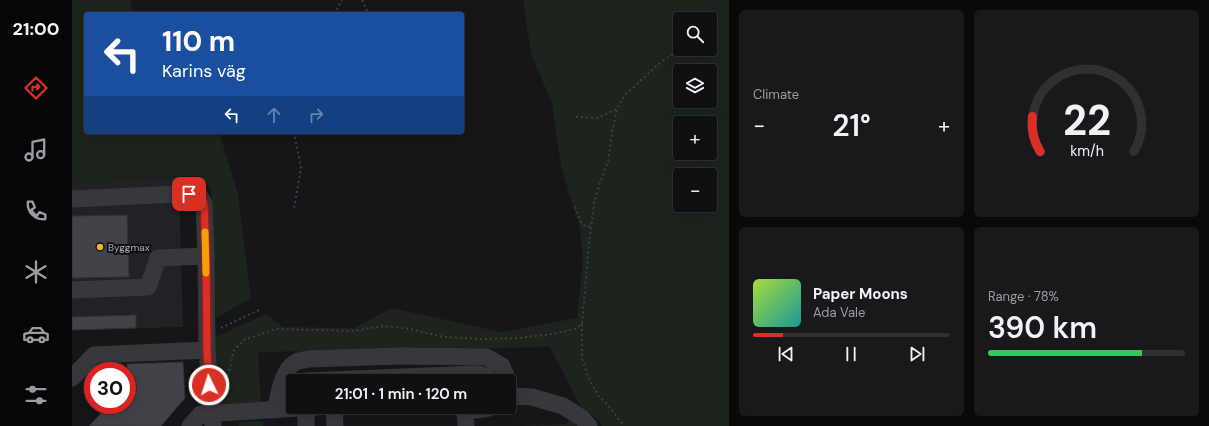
<!DOCTYPE html>
<html lang="en">
<head>
<meta charset="utf-8">
<style>
	body { margin:0; font-family:"DM Sans",sans-serif; background:#19191c; color:#f1f3f6; height:100vh; display:flex; flex-direction:column; font-size:15px; white-space:nowrap }
	* { box-sizing:border-box; margin:0 }
	p { font-size:13px; color:#9c9da0 }
	.icon { flex:none; width:22px; height:22px; fill:none; stroke:currentColor; stroke-width:2; stroke-linecap:round; stroke-linejoin:round }
	.map { position:relative; flex:1; overflow:hidden }
	.panel { display:flex; flex-direction:column; gap:10px; padding:10px; background:#09090a; width:480px }
	.panel>* { flex:none }
	.hud { position:absolute; left:12px; top:12px; width:380px; height:122px; border-radius:4px; box-shadow:0 4px 16px #0002,0 0 0 1px #303033; background:#1a4fa0; color:#fff; overflow:hidden }
	.controls { position:absolute; left:601px; top:12px; display:grid; gap:8px }
	.controls a { display:grid; place-items:center; width:44px; height:44px; border-radius:4px; background:#101013; box-shadow:0 4px 16px #0002,0 0 0 1px #303033; font-size:20px }
	.speed { position:absolute; left:12px; top:362px; display:flex; gap:8px; font-size:20px; font-weight:700; text-align:center }
	.speed>* { display:grid; place-content:center; width:52px; height:52px; border-radius:50%; background:#101013; box-shadow:0 4px 16px #0002,0 0 0 1px #303033; line-height:1 }
	.speed .limit { border:6px solid #d22; background:#fff; color:#111 }
	.pin { position:absolute; display:grid; place-items:center; width:34px; height:34px; color:#fff; margin:-17px; border-radius:8px; box-shadow:0 2px 6px #0006 }
	.me { position:absolute; width:44px; margin:-22px; rotate:356deg; stroke-linejoin:round; filter:drop-shadow(0 0 3px #0008) }
	.turn { display:flex; align-items:center; gap:14px; height:84px; padding:0 12px; font-size:18px }
	.turn .icon { width:52px; height:52px; stroke-width:2.5 }
	.turn b { display:block; font-size:28px; line-height:34px }
	.lanes { display:flex; align-items:center; height:38px; padding:0 12px; background:#0003; justify-content:center; gap:20px; direction:ltr }
	.lanes .off { opacity:.35 }
	.big { font-size:30px; font-weight:600; line-height:1.1 }
	.panel .card { flex:1; display:flex; flex-direction:column; justify-content:center; gap:6px; min-width:0; padding:0 14px; border-radius:6px; background:#19191c }
	.panel .dial { align-items:center; gap:0 }
	.dial svg { height:104px; overflow:visible; fill:none; stroke:#303033; stroke-width:7; stroke-linecap:round; text-anchor:middle }
	.dial text { fill:#f1f3f6; stroke:none }
	.song { display:flex; align-items:center; gap:12px }
	.cover { width:48px; height:48px; border-radius:6px; background:linear-gradient(135deg,hsl(80 70% 55%),hsl(180 70% 35%)) }
	.played { height:4px; border-radius:2px; background:linear-gradient(90deg,#d93025 15%,#303033 15%) }
	.keys { display:flex; justify-content:space-around; direction:ltr }
	.heat { display:flex; justify-content:space-between; align-items:center; font-size:22px; direction:ltr }
	.charge { height:6px; border-radius:3px; background:linear-gradient(90deg,#34c759 78%,#303033 0) }
	.panel .tiles { flex:1; display:grid; gap:10px; grid-template-columns:repeat(2,1fr) }
	.trip { position:absolute; left:214px; top:374px; width:230px; height:40px; border-radius:4px; background:#101013; box-shadow:0 4px 16px #0002,0 0 0 1px #303033; font-weight:600; line-height:40px; text-align:center }
	main { display:flex; flex:1; min-height:0 }
	.tab-bar { display:flex; flex-direction:column; width:72px; justify-content:space-around; align-items:center; background:#060608; color:#9c9da0 }
	.tab-bar .icon { width:28px; height:28px }
	.tab-bar .on { color:#d93025 }
	.tab-bar b { font-size:18px; color:#f1f3f6 }
	.map>svg:first-child { display:block }
	.built { fill:#222226 }
	.green { fill:#1c241d; fill-rule:evenodd }
	.building { fill:#424349; stroke:#303035 }
	.lines { fill:none; stroke-linecap:round; stroke-linejoin:round }
	.path { stroke:#3d3f45; stroke-width:2; stroke-dasharray:2 3; stroke-linecap:butt }
	.minor { stroke:#37383e; stroke-width:17 }
	.route-casing { stroke:#8d1f18; stroke-width:10 }
	.route { stroke:#d93025; stroke-width:7 }
	.slow { stroke:#f59e0b; stroke-width:7 }
	.poi-dot { fill:#f8b12f; stroke:#111114; stroke-width:1.5 }
	.labels { text-anchor:middle; dominant-baseline:central; stroke-width:4; stroke-linejoin:round; paint-order:stroke }
	.poi-label { font-size:10px; fill:#a8adb9; stroke:#111114; text-anchor:start }
</style>
</head>
<body>
<main>
<nav class="tab-bar">
<b>21:00</b>
<svg class="icon on" aria-label="directions" viewBox="0 0 24 24"><path d="M12 3l9 9-9 9-9-9zM9 14v-3h6M13 9l2 2-2 2"/></svg>
<svg class="icon" aria-label="music" viewBox="0 0 24 24"><path d="M9 18V5l10-2v13"/><circle cx="6" cy="18" r="3"/><circle cx="16" cy="16" r="3"/></svg>
<svg class="icon" aria-label="phone" viewBox="0 0 24 24"><path d="M5 4h4l2 5-3 2q2 4 5 5l2-3 5 2v4C11 20 4 13 5 4z"/></svg>
<svg class="icon" aria-label="climate" viewBox="0 0 24 24"><path d="M12 3v18M4 7l16 10M4 17L20 7"/></svg>
<svg class="icon" aria-label="car" viewBox="0 0 24 24"><path d="M5 17H2v-5l4-1 3-4h7l3 4 3 1v5h-3M9 17h6M6 11h13"/><circle cx="7" cy="17" r="2"/><circle cx="17" cy="17" r="2"/></svg>
<svg class="icon" aria-label="filters" viewBox="0 0 24 24"><path d="M4 7h16M4 17h16"/><circle cx="9" cy="7" r="2"/><circle cx="15" cy="17" r="2"/></svg>
</nav>
<div class="map">
<svg width="657" height="426" viewBox="0 0 657 426">
	<rect width="100%" height="100%" fill="#161619"/>
	<!-- built -->
	<polygon class="built" points="107,177 111,327 0,330 0,180"/>
	<!-- green -->
	<g class="green">
		<polygon points="0,0 58,0 61,14 14,14 14,132 147,132 166,194 179,298 144,318 140,196 136,184 126,176 0,180"/>
		<path d="M451,0H657V426H530L528,421L508,406L478,347L186,352L189,402L147,404L141,338L194,314L211,327L282,328L320,308L429,332L505,318L511,257L507,225L489,166L480,103L459,54ZM608,19H638V49H608ZM608,71H638V101H608ZM608,123H638V153H608ZM608,175H638V205H608Z"/>
		<polygon points="500,417 507,426 449,426 495,424"/>
		<polygon points="191,421 191,426 167,426 167,422"/>
	</g>
	<!-- building -->
	<g class="building">
		<polygon points="55,215 57,277 0,278 0,216"/>
		<polygon points="64,315 64,328 0,330 0,317"/>
		<polygon points="111,362 113,398 89,426 17,426 37,405 55,405 55,386 57,383 55,364"/>
	</g>
	<g class="lines">
		<!-- path -->
		<g class="path">
			<polyline points="290,0 295,11 297,14"/>
			<polyline points="262,14 270,0"/>
			<polyline points="504,117 525,118 545,109"/>
			<polyline points="222,132 229,168 222,209"/>
			<polyline points="503,207 510,224 515,227 520,225"/>
			<polyline points="510,324 510,358 516,377 526,395 536,405 552,426"/>
			<polyline points="149,328 187,310"/>
			<polyline points="151,378 155,376 158,367 162,350 172,340 203,329 281,331 312,326 338,329 372,337 410,339 447,338 480,334 503,329 510,324 517,244 522,204 526,189 536,161 541,128 545,109 553,95 589,62 609,49"/>
		</g>
		<!-- minor -->
		<g class="minor">
			<polyline points="0,199 126,193 132,203 134,256 135,350 141,426"/>
			<polyline points="0,290 76,287 86,258 134,256"/>
			<polyline points="0,378 22,355 135,350"/>
			<path d="M234,381L403,374C410,375 415,375 418,381"/>
			<polyline points="437,396 460,397 491,406 510,418 517,426"/>
			<polyline points="262,407 263,426"/>
			<path d="M389,407C397,412 412,410 420,407"/>
			<polyline points="234,408 234,426"/>
			<path d="M203,410C207,395 210,369 224,362C228,360 233,360 237,359L328,356L414,357L430,366L436,381"/>
			<polyline points="393,410 394,426"/>
			<polyline points="118,426 129,414 244,407"/>
		</g>
	</g>
	<g class="lines">
		<!-- route casing -->
		<g class="route-casing">
			<polyline id="route" points="117,194 126,193 132,203 134,256 135,350 137,385"/>
		</g>
		<!-- route -->
		<use href="#route" class="route"/>
		<!-- slow -->
		<polyline class="slow" points="133,232 134,273"/>
	</g>
	<!-- markers -->
	<circle class="poi-dot" cx="28" cy="247" r="4"/>
	<g class="labels">
		<!-- poi labels -->
		<g class="poi-label">
			<text x="36" y="247">Byggmax</text>
		</g>
	</g>
</svg>
<div class="controls">
<a><svg class="icon" aria-label="search" viewBox="0 0 24 24"><circle cx="10" cy="10" r="6"/><path d="M15 15l6 6"/></svg></a>
<a><svg class="icon" aria-label="layers" viewBox="0 0 24 24"><path d="M12 4l9 5-9 5-9-5zM3 14l9 5 9-5"/></svg></a>
<a>+</a>
<a>−</a>
</div>
<div class="speed"><div class="limit">30</div></div>
<div class="pin" style="left:117px;top:194px;background:#d93025"><svg class="icon" aria-label="arrive" viewBox="0 0 24 24"><path d="M6 21V4h12l-3 4 3 4H6"/></svg></div>
<svg class="me" style="left:137px;top:385px" viewBox="-20 -20 40 40"><circle r="17" fill="#d93025" stroke="#fff" stroke-width="3"/><path d="M0-11L8 9 0 5-8 9z" fill="#fff"/></svg>
<div class="trip">21:01 · 1 min · 120 m</div>
<div class="hud">
<div class="turn"><svg class="icon" aria-label="left" viewBox="0 0 24 24"><path d="M17 20v-9H6M10 6l-5 5 5 5"/></svg><div><b>110 m</b>Karins väg</div></div>
<div class="lanes"><svg class="icon" aria-label="left" viewBox="0 0 24 24"><path d="M17 20v-9H6M10 6l-5 5 5 5"/></svg><svg class="icon off" aria-label="ahead" viewBox="0 0 24 24"><path d="M12 20V5M6 11l6-6 6 6"/></svg><svg class="icon off" aria-label="right" viewBox="0 0 24 24"><path d="M7 20v-9h11M14 6l5 5-5 5"/></svg></div>
</div>
</div>
<section class="panel">
<div class="tiles">
<div class="card"><p>Climate</p>
<div class="heat"><a>−</a><b class="big">21°</b><a>+</a></div>
</div>
<div class="card dial"><svg viewBox="0 0 100 80">
<path d="M14 69A42 42 0 1 1 86 69"/>
<path d="M14 69A42 42 0 0 1 8 42" stroke="#d93025"/>
<text x="50" y="56" font-size="32" font-weight="700">22</text>
<text x="50" y="72" font-size="11">km/h</text>
</svg></div>
<div class="card">
<div class="song"><i class="cover"></i><div><b>Paper Moons</b><p>Ada Vale</p></div></div>
<div class="played"></div>
<div class="keys"><svg class="icon" aria-label="previous" viewBox="0 0 24 24"><path d="M18 5L8 12l10 7zM5 5v14"/></svg><svg class="icon" aria-label="pause" viewBox="0 0 24 24"><path d="M8 5v14M16 5v14"/></svg><svg class="icon" aria-label="next" viewBox="0 0 24 24"><path d="M6 5l10 7-10 7zM19 5v14"/></svg></div>
</div>
<div class="card"><p>Range · 78%</p><b class="big">390 km</b><div class="charge"></div></div>
</div>
</section>
</main>
</body>
</html>
